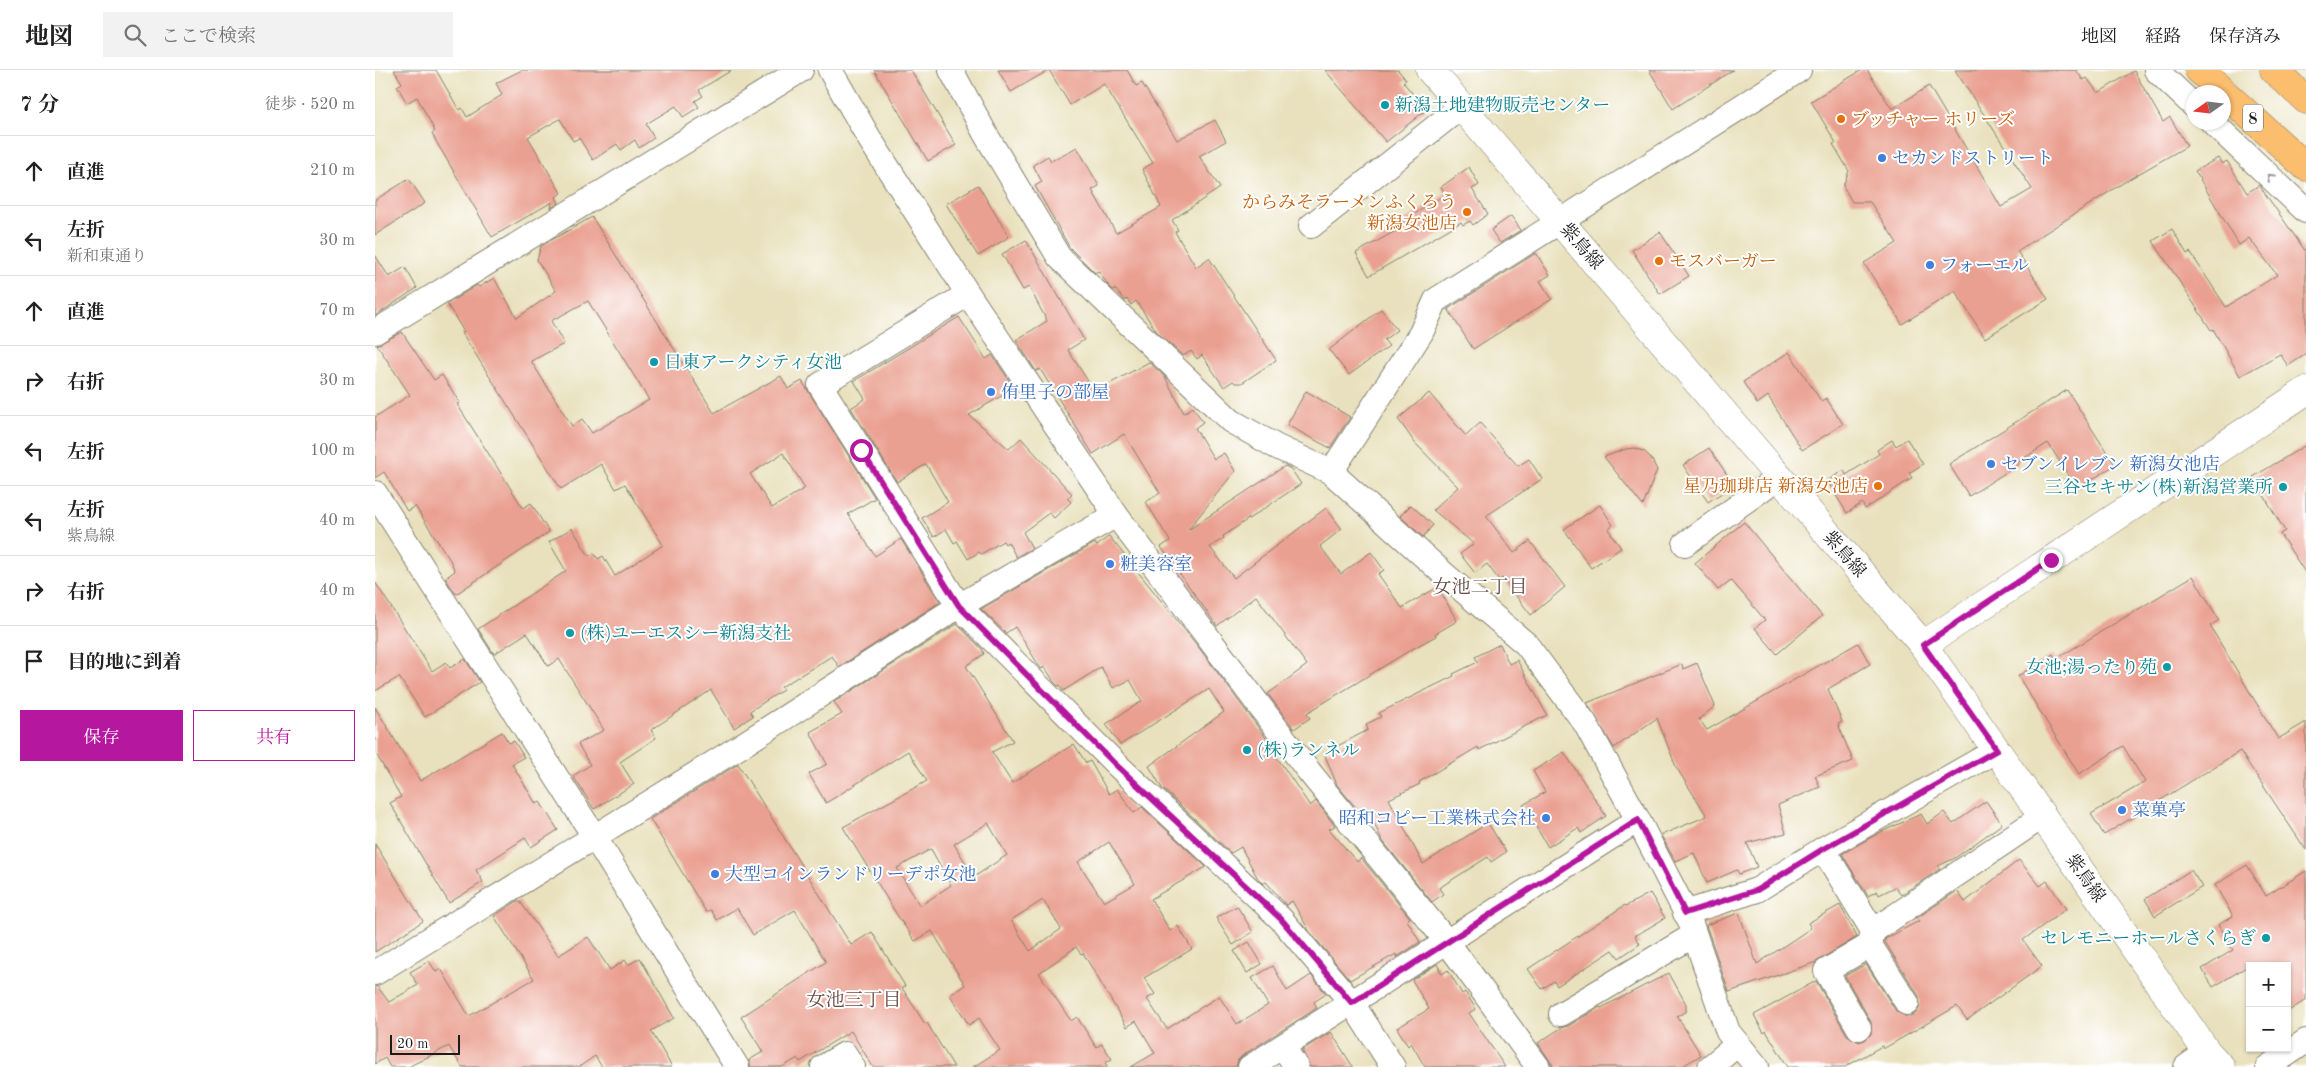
<!DOCTYPE html>
<html lang="ja">
<meta charset="utf-8">
<style>
:root{--surface:#fff;--page:#f2f2f2;--text:#222;--muted:#767676;--line:#e0e0e0;--accent:#b5179e}
body{margin:0;font-family:"Old Standard TT","Noto Serif JP",serif;background:var(--page);color:var(--text)}
.controls{position:absolute;right:15px;bottom:15px;display:grid;overflow:hidden;border-radius:0px;box-shadow:0 1px 4px #0004}
.controls button{width:45px;height:45px;display:grid;place-items:center;padding:0;border:0;border-bottom:1px solid var(--line);background:var(--surface);color:var(--text);font:25px sans-serif}
.compass{position:absolute;left:1811px;top:15px;width:45px;height:45px;border-radius:50%;background:var(--surface);box-shadow:0 1px 4px #0004;rotate:256deg}
.scale{position:absolute;left:15px;bottom:12px;width:70px;box-sizing:border-box;padding-left:5px;border:2px solid #1c1c1c;border-top:0;font-size:14px;line-height:18px;white-space:nowrap;color:#1c1c1c;-webkit-text-stroke:4px #fff;paint-order:stroke}
.stop{position:absolute;width:15px;height:15px;margin:-11px;border:4px solid #b5179e;border-radius:50%;background:#fff}
.stop.end{background:#b5179e;border-color:#fff;box-shadow:0 1px 5px #0008}
.list{margin:0;padding:0;list-style:none}
h2{display:flex;justify-content:space-between;align-items:center;height:65px;margin:0;padding:0 20px;font-size:21px}
h2 small{font-size:16px;font-weight:400;color:var(--muted)}
.list li{display:grid;grid-template-columns:32px 1fr auto;gap:15px;align-items:center;box-sizing:border-box;height:70px;padding:0 20px;border-top:1px solid var(--line)}
.list b{display:block;font-size:19px;white-space:nowrap}
.list p{margin:0;font-size:16px;white-space:nowrap;color:var(--muted)}
.list em{font-size:16px;font-style:normal;color:var(--muted)}
.actions{display:flex;gap:10px;padding:15px 20px}
.actions a{flex:1;padding:11px 0;border:1px solid var(--accent);border-radius:0px;text-align:center;font-size:18px;color:var(--accent)}
.actions .main{background:var(--accent);color:#fff}
.icon{flex:none;width:28px;height:28px;fill:none;stroke:currentColor;stroke-width:2;stroke-linecap:round;stroke-linejoin:round}
.map{position:relative;flex:none;width:1931px;height:997px;overflow:hidden}
header{display:flex;align-items:center;gap:30px;box-sizing:border-box;height:70px;padding:0 25px;background:var(--surface);border-bottom:1px solid var(--line)}
header strong{font-size:24px}
nav{display:flex;gap:28px;margin-inline-start:auto;font-size:18px}
.search{width:350px;height:45px;background:var(--page);display:flex;align-items:center;gap:12px;box-sizing:border-box;padding:0 18px;border-radius:0px;color:var(--muted);font-size:19px}
main{display:flex}
aside{flex:1;background:var(--surface)}
.map>svg:first-child{display:block}
.building{fill:#eaa091;fill-rule:evenodd}
.lines{fill:none;stroke-linecap:round;stroke-linejoin:round}
.minor-casing{stroke:#827e6c;stroke-width:26}
.tertiary-casing{stroke:#827e6c;stroke-width:29}
.trunk-casing{stroke:#827e6c;stroke-width:29}
.minor{stroke:#fff;stroke-width:24}
.tertiary{stroke:#fff;stroke-width:28}
.trunk{stroke:#fbbd6e;stroke-width:28}
.oneway{stroke:#999}
.route{stroke:#b5179e;stroke-width:6}
.culture-dot{fill:#0f9aa8;stroke:#fff;stroke-width:2}
.food-dot{fill:#e8710a;stroke:#fff;stroke-width:2}
.shop-dot{fill:#3f7fe0;stroke:#fff;stroke-width:2}
.labels{text-anchor:middle;stroke-width:4;stroke-linejoin:round;paint-order:stroke}
.shield{fill:#fff;stroke:#606060;stroke-width:1}
.shield-label{font-size:16px;font-weight:bold;fill:#1c1c1c}
.culture-label{font-size:18px;fill:#0d838f;stroke:#fff;text-anchor:start}
.food-label{font-size:18px;fill:#c56008;stroke:#fff;text-anchor:start}
.shop-label{font-size:18px;fill:#366cbe;stroke:#fff;text-anchor:start}
.street-label{font-size:18px;fill:#1c1c1c;stroke:#fff}
.neighbourhood-label{font-size:19px;fill:#644a45;stroke:#fff}
</style>
<header>
<strong>地図</strong>
<div class="search"><svg class="icon" aria-label="search" viewBox="0 0 24 24"><circle cx="10" cy="10" r="6"/><path d="M15 15l6 6"/></svg>ここで検索</div>
<nav><a>地図</a><a>経路</a><a>保存済み</a></nav>
</header>
<main>
<aside>
<h2>7 分<small>徒歩 · 520 m</small></h2>
<ul class="list">
<li><svg class="icon" aria-label="ahead" viewBox="0 0 24 24"><path d="M12 20V5M6 11l6-6 6 6"/></svg><div><b>直進</b></div><em>210 m</em></li>
<li><svg class="icon" aria-label="left" viewBox="0 0 24 24"><path d="M17 20v-9H6M10 6l-5 5 5 5"/></svg><div><b>左折</b><p>新和東通り</p></div><em>30 m</em></li>
<li><svg class="icon" aria-label="ahead" viewBox="0 0 24 24"><path d="M12 20V5M6 11l6-6 6 6"/></svg><div><b>直進</b></div><em>70 m</em></li>
<li><svg class="icon" aria-label="right" viewBox="0 0 24 24"><path d="M7 20v-9h11M14 6l5 5-5 5"/></svg><div><b>右折</b></div><em>30 m</em></li>
<li><svg class="icon" aria-label="left" viewBox="0 0 24 24"><path d="M17 20v-9H6M10 6l-5 5 5 5"/></svg><div><b>左折</b></div><em>100 m</em></li>
<li><svg class="icon" aria-label="left" viewBox="0 0 24 24"><path d="M17 20v-9H6M10 6l-5 5 5 5"/></svg><div><b>左折</b><p>紫鳥線</p></div><em>40 m</em></li>
<li><svg class="icon" aria-label="right" viewBox="0 0 24 24"><path d="M7 20v-9h11M14 6l5 5-5 5"/></svg><div><b>右折</b></div><em>40 m</em></li>
<li><svg class="icon" aria-label="arrive" viewBox="0 0 24 24"><path d="M6 21V4h12l-3 4 3 4H6"/></svg><div><b>目的地に到着</b></div></li>
</ul>
<div class="actions"><a class="main">保存</a><a>共有</a></div>
</aside>
<div class="map">
<svg width="1931" height="997" viewBox="0 0 1931 997">
<rect width="100%" height="100%" fill="#fff"/>
<filter id="ink" filterUnits="userSpaceOnUse"><feTurbulence type="fractalNoise" baseFrequency=".02" numOctaves="2"/><feDisplacementMap in="SourceGraphic" scale="10" xChannelSelector="R" yChannelSelector="G"/><feConvolveMatrix kernelMatrix="1 2 1 2 8 2 1 2 1" color-interpolation-filters="sRGB"/></filter>
<filter id="wash" filterUnits="userSpaceOnUse"><feTurbulence type="fractalNoise" baseFrequency=".0096" numOctaves="4" result="noise"/><feDisplacementMap in="SourceGraphic" scale="20" xChannelSelector="R" yChannelSelector="G"/><feGaussianBlur stdDeviation="1.12" result="paint"/><feColorMatrix in="noise" values="0 0 0 0 0 0 0 0 0 0 0 0 0 0 0 0 0 1.4 0 .05"/><feComposite in="paint" operator="in"/></filter>
<g filter="url(#wash)">
<rect width="100%" height="100%" fill="#e9e1bd"/>
<g id="blocks">
<g class="building">
<path d="M19,0H61L84,40L87,38L92,47L127,25L121,13L147,0H357L324,20L328,26L320,31L324,37L308,47L301,36L271,54L279,68L264,78L260,70L246,80L242,74L218,90L204,68L198,71L185,49L153,67L186,123L181,127L184,133L176,138L177,132L117,167L62,73L57,63L60,61L42,27L32,33L22,16L27,13Z"/>
<path d="M499,0H536L581,75L553,91Z"/>
<path d="M623,0H674L636,22Z"/>
<path d="M674,0H752L761,16L767,13L802,70L840,50L851,71L824,86L845,118L797,150L803,160L800,162L821,197L834,188L901,290L867,313H860L858,311L849,317L827,285L822,289L816,281L808,286L782,262L761,231L756,235L752,229L750,231L740,219L738,220L733,215L723,201L720,203L695,178L660,116L667,112L658,95L673,86L676,91L702,77L724,116L717,120L741,163L786,137L767,99L778,93L729,14L695,35Z"/>
<path d="M950,0H1023L1031,10L1028,12L1051,40L1011,72Z"/>
<path d="M1274,0H1358L1298,39Z"/>
<path d="M1487,0H1492L1517,39L1554,16L1626,137L1657,119L1580,0H1701L1708,10L1712,8L1723,23L1759,1L1788,52L1795,47L1812,76L1751,111L1642,181L1673,229L1610,268L1580,221L1527,254L1489,193L1522,173L1495,132H1477L1468,116L1474,101L1458,74L1461,73L1436,31Z"/>
<path d="M1843,88L1847,94L1852,91L1872,123L1884,115L1931,182V284L1913,296L1905,284L1865,306L1838,259L1836,260L1778,171L1797,159L1812,184L1815,182L1851,237L1902,205L1874,168L1864,175L1820,101Z"/>
<path d="M1094,97L1104,115L1097,119L1113,144L1098,155L1095,151L1088,155L1086,152L994,206L981,183L1024,159L1022,155L1071,124L1066,117Z"/>
<path d="M34,109L50,133L0,165V130Z"/>
<path d="M603,115L634,167L603,186L571,134Z"/>
<path d="M1136,146L1146,160L1125,173L1116,160Z"/>
<path d="M217,147L339,343L406,306L413,319L427,311L500,428L473,444L500,486L526,469L565,532L464,597L457,586L406,617L408,620L375,641L378,646L359,658L336,620L276,660L281,668L245,692L259,714L219,739L198,706L215,695L203,674L229,660L184,589L173,596L152,563L119,584L103,559L191,501L174,472L197,458L214,486L219,483L223,489L228,486L240,506L288,475L250,414L241,419L226,394L186,419L87,263L89,262L72,234L102,215L104,217L119,208L142,248L181,221L162,190L166,176ZM213,231L274,330L217,363L207,349L197,356L156,291L189,274L176,251ZM408,383L430,418L397,438L375,404Z"/>
<path d="M1285,162L1314,206L1285,224L1257,180Z"/>
<path d="M651,170L709,270L693,280L720,322L774,292L790,307L809,343L818,337L828,352L820,358L839,389L849,383L860,401L813,460L910,396L916,399L926,414L848,466L849,468L835,477L859,508L951,438L967,459L945,476L966,504L996,482L1009,500L1003,504L1027,538L1063,517L1082,551L1060,564L1061,566L1037,579L932,643L935,648L919,659L893,624L932,595L881,526L842,556L786,477L795,471L771,432L785,423L749,364L718,384L665,299L661,301L641,270L672,251L654,217L648,220L627,184Z"/>
<path d="M1161,183L1175,205L1165,211L1177,229L1098,279L1073,239Z"/>
<path d="M0,185L14,207L30,197L42,218L0,246Z"/>
<path d="M1006,239L1022,260L1009,270L1014,276L974,305L954,280Z"/>
<path d="M584,247L611,289L617,285L638,316L629,322L630,324L594,345L634,379L646,368L697,424L692,428L696,432L679,448L674,443L648,462L657,478L641,487L633,472L630,474L628,471L606,484L604,482L593,489L582,471L579,473L571,459L559,467L547,448L573,432L551,394L522,412L476,338L490,329L479,311Z"/>
<path d="M27,262L59,310L67,305L85,333L82,334L148,438L156,433L174,462L81,524L70,508L80,501L75,490L40,436L32,441L9,402L0,408V347L35,325L2,275Z"/>
<path d="M1414,282L1446,331L1451,328L1468,354L1427,380L1393,326L1382,334L1368,312Z"/>
<path d="M1692,320L1740,395L1702,419L1673,373L1643,392L1644,394L1594,426L1574,394Z"/>
<path d="M931,321L975,347L955,378L912,355Z"/>
<path d="M1054,323L1091,366L1105,353L1143,396L1154,389L1167,409L1111,446L1139,483L1155,471L1190,517L1156,545L1127,508L1124,510L1112,494L1100,503L1085,484L1099,474L1058,440L1083,417L1040,373L1023,349Z"/>
<path d="M1532,369L1548,394L1534,403L1537,408L1490,439L1487,433L1472,443L1452,411L1469,400L1471,405L1504,384L1502,380L1517,370L1521,376Z"/>
<path d="M1931,375V504L1905,464L1910,461L1878,407Z"/>
<path d="M1260,378L1270,382L1276,388L1282,400L1268,436L1229,387L1251,379Z"/>
<path d="M1334,378L1359,415L1333,432L1308,395Z"/>
<path d="M1036,435L1058,455L1048,467L1025,446Z"/>
<path d="M1225,435L1238,455L1233,459L1246,478L1216,498L1189,459Z"/>
<path d="M1369,452L1447,546L1402,584L1380,558L1390,550L1356,510L1343,520L1320,493Z"/>
<path d="M734,466L825,579L897,676L895,677L935,736L941,731L960,756L954,759L982,792L986,788L1035,848L1032,850L1045,872L1022,887L1021,884L975,910L935,862L917,831L911,835L891,812L888,814L882,807L866,777L856,783L787,718L774,696L849,642L834,619L745,675L731,654L767,631L755,610L738,618L726,597L688,621L685,615L683,616L679,612L670,597L666,599L640,557L631,563L606,539L720,473L722,476Z"/>
<path d="M1818,506L1844,550L1835,556L1903,669L1931,652V780L1865,681L1729,765L1716,744L1770,712L1748,676L1704,704L1643,606L1678,584L1681,589Z"/>
<path d="M0,512L57,601L71,592L75,598L90,589L105,612L50,647L24,607L0,621Z"/>
<path d="M582,554L607,579L609,584L591,596L638,671L617,682L637,713L699,674L711,693L715,691L734,724L742,719L759,743L767,737L831,797L776,829L795,861L803,856L817,879L769,908L780,924L772,929L792,959L844,926L862,954L893,935L877,908L898,896L912,921L936,905L951,924L939,932L942,938L868,985L863,990L861,997H756L780,983L761,951L752,957L708,883L706,884L701,877L664,903L696,951L702,947L721,977L727,974L737,989L730,993L733,997H598L625,980L604,948L594,955L575,925L590,915L557,861L540,871L522,845L468,757L552,711L533,681L451,733L434,704L452,694L435,662L467,644L459,632ZM613,753L632,785L599,807L579,774ZM734,772L760,814L729,832L703,792ZM556,779L576,815L545,836L522,798ZM668,830L686,859L655,881L636,850Z"/>
<path d="M1483,573L1495,594L1453,619L1467,652L1463,654L1478,691L1440,706L1445,717L1403,735L1411,763L1372,773L1382,797L1364,804L1362,800L1332,813L1319,783L1300,791L1286,765L1332,746L1301,697L1282,648L1239,678L1212,633L1307,594L1308,599L1322,593L1340,636L1324,649L1332,660Z"/>
<path d="M1125,574L1134,594L1142,590L1172,645L1104,680L1103,677L1044,712L1045,714L1014,729L1048,794L1113,753L1131,782L1116,792L1113,787L1064,818L1068,824L1057,832L1007,770L992,738L985,742L962,715L949,683L993,660L991,654L1006,647L1004,643L1079,606L1078,604L1103,592L1100,587Z"/>
<path d="M0,637L45,711L127,662L134,673L139,671L149,687L137,694L161,734L165,732L183,760L156,777L150,768L101,800L108,812L74,833L15,733L26,727L0,682Z"/>
<path d="M1189,682L1231,746L1206,763L1203,758L1173,777L1148,735L1170,722L1158,701Z"/>
<path d="M363,694L476,875L497,862L530,916L527,918L550,954L552,953L579,997H498L476,961L425,992L423,988L407,997H376L374,990L388,982L366,947L451,892L420,840L378,865L362,838L342,850L336,840L331,842L275,749Z"/>
<path d="M1611,731L1627,754L1580,788L1563,796L1565,799L1526,825L1520,817L1504,825L1502,821L1493,826L1467,784L1504,763L1546,744L1552,754L1569,742L1578,754Z"/>
<path d="M0,774L48,851L0,882Z"/>
<path d="M1644,790L1665,816L1672,811L1691,839L1648,870L1667,896L1592,950L1582,936L1508,979L1507,976L1470,997H1413L1391,961L1389,963L1379,945L1441,911L1472,965L1484,972L1490,970L1496,964V952L1470,906L1491,894L1521,941L1532,947L1539,945L1544,939V926L1510,872V869L1544,851L1542,848L1582,821L1590,832Z"/>
<path d="M1872,795L1891,826L1931,801V930L1912,942V896H1873L1838,917L1827,899L1858,880L1843,855L1858,846L1840,815Z"/>
<path d="M1816,800L1827,817L1780,846L1770,829Z"/>
<path d="M1275,823L1290,848L1260,866L1265,874L1244,888L1238,880L1182,916L1179,911L1167,919L1153,899L1250,835L1251,836Z"/>
<path d="M144,830L183,886L213,867L235,900L250,890L253,895L265,888L299,948L276,961L297,997H227L220,986L204,997H87L74,976L33,997H15L10,988L0,994V917L2,916L14,932L43,915L35,902L54,891L61,902L66,899L94,946L159,909L119,846Z"/>
<path d="M1465,835L1482,867L1441,892L1354,922L1331,855L1364,843L1382,894L1436,858L1433,853Z"/>
<path d="M862,836L878,862L858,875L841,848Z"/>
<path d="M874,872L887,894L872,903L859,881Z"/>
<path d="M1062,894L1067,904L1073,900L1087,924L1090,922L1101,939L1094,943L1130,997H1050L1036,973L1033,976L1022,958L1054,939L1037,910Z"/>
<path d="M1294,903L1311,934V942L1302,946L1326,985L1306,997H1179L1163,973L1186,958L1193,956L1225,937L1226,938Z"/>
<path d="M956,962L978,997H935L927,980Z"/>
</g>
</g>
</g>
<g filter="url(#ink)">
<use href="#blocks" fill-opacity="0" stroke="#827e6c" stroke-width="1"/>
<g class="lines">
<defs>
<g id="minor">
<path d="M455,0L494,68L593,224L741,445L932,699L1073,873L1163,997"/>
<path d="M576,0L611,65L684,187L856,351L902,377L956,402L1070,505L1151,574L1210,653L1263,750L1315,851L1353,962L1382,997"/>
<path d="M1781,0L1818,35"/>
<path d="M1837,52L1931,141"/>
<path d="M936,156L1087,36"/>
<path d="M593,224L445,315L584,536L741,694L906,849L977,933L1018,997"/>
<path d="M0,262L426,0"/>
<path d="M956,402L1046,263L1061,230L1424,0"/>
<path d="M0,423L219,766L362,997"/>
<path d="M1310,474L1404,407"/>
<path d="M1448,779L1498,861L1668,746"/>
<path d="M1310,843L1382,820L1448,779L1622,680"/>
<path d="M1495,875L1532,933"/>
<path d="M0,903L361,679L584,536L741,445"/>
<path d="M1186,944L1319,865"/>
<path d="M1484,958L1451,901L1495,875L1498,861"/>
<path d="M908,976L921,997"/>
<path d="M448,997L470,984L478,997"/>
<path d="M875,997L1263,750"/>
<path d="M1335,997L1363,974"/>
<path d="M1811,997L1832,982"/>
<path d="M1893,997L1931,971"/>
</g>
<g id="tertiary">
<path d="M1055,0L1548,575L1832,982L1846,997"/>
<path d="M1548,575L1931,321"/>
</g>
<g id="trunk">
<path d="M1824,0L1931,97"/>
<path d="M1899,0L1931,30"/>
</g>
</defs>
<use href="#minor" class="minor-casing"/>
<use href="#tertiary" class="tertiary-casing"/>
<use href="#trunk" class="trunk-casing"/>
<use href="#minor" class="minor"/>
<use href="#tertiary" class="tertiary"/>
<use href="#trunk" class="trunk"/>
</g>
<defs><path id="oneway-chevron" d="M-2-3.5L2.5 0L-2 3.5" fill="none" stroke-width="1.6" stroke-linecap="round" stroke-linejoin="round" transform="scale(1.25)"/></defs>
<use class="oneway" href="#oneway-chevron" transform="translate(1895 107) rotate(-137)"/>
</g>
<g class="lines" filter="url(#ink)">
<path class="route" d="M486,380L584,536L740,694L906,849L977,933L1263,750L1310,843L1382,820L1448,779L1622,680L1548,575L1676,490"/>
</g>
<g class="culture-dot">
<circle cx="1010" cy="35" r="5"/>
<circle cx="279" cy="292" r="5"/>
<circle cx="1908" cy="417" r="5"/>
<circle cx="195" cy="563" r="5"/>
<circle cx="1792" cy="597" r="5"/>
<circle cx="872" cy="680" r="5"/>
<circle cx="1891" cy="868" r="5"/>
</g>
<g class="food-dot">
<circle cx="1466" cy="49" r="5"/>
<circle cx="1092" cy="142" r="5"/>
<circle cx="1284" cy="191" r="5"/>
<circle cx="1503" cy="416" r="5"/>
</g>
<g class="shop-dot">
<circle cx="1507" cy="88" r="5"/>
<circle cx="1555" cy="195" r="5"/>
<circle cx="616" cy="322" r="5"/>
<circle cx="1616" cy="394" r="5"/>
<circle cx="735" cy="494" r="5"/>
<circle cx="1747" cy="740" r="5"/>
<circle cx="1171" cy="748" r="5"/>
<circle cx="340" cy="804" r="5"/>
</g>
<g class="labels">
<rect class="shield" x="1868" y="34.5" width="20" height="27" rx="4"/>
<g class="shield-label">
<text x="1878" y="54">8</text>
</g>
<g class="culture-label">
<text x="1020" y="41">新潟土地建物販売センター</text>
<text x="289" y="298">日東アークシティ女池</text>
<text x="1898" y="423" text-anchor="end">三谷セキサン(株)新潟営業所</text>
<text x="205" y="569">(株)ユーエスシー新潟支社</text>
<text x="1782" y="603" text-anchor="end">女池;湯ったり苑</text>
<text x="882" y="686">(株)ランネル</text>
<text x="1881" y="874" text-anchor="end">セレモニーホールさくらぎ</text>
</g>
<g class="food-label">
<text x="1476" y="55">ブッチャー ホリーズ</text>
<text x="1082" y="138" text-anchor="end">からみそラーメンふくろう<tspan x="1082" dy="21">新潟女池店</tspan></text>
<text x="1294" y="197">モスバーガー</text>
<text x="1493" y="422" text-anchor="end">星乃珈琲店 新潟女池店</text>
</g>
<g class="shop-label">
<text x="1517" y="94">セカンドストリート</text>
<text x="1565" y="201">フォーエル</text>
<text x="626" y="328">侑里子の部屋</text>
<text x="1626" y="400">セブンイレブン 新潟女池店</text>
<text x="745" y="500">粧美容室</text>
<text x="1757" y="746">菜菓亭</text>
<text x="1161" y="754" text-anchor="end">昭和コピー工業株式会社</text>
<text x="350" y="810">大型コインランドリーデポ女池</text>
</g>
<g class="street-label">
<text transform="translate(1207 176) rotate(49)" y="6">紫鳥線</text>
<text transform="translate(1470 484) rotate(49)" y="6">紫鳥線</text>
<text transform="translate(1711 808) rotate(55)" y="6">紫鳥線</text>
</g>
<g class="neighbourhood-label">
<text x="1105" y="523">女池二丁目</text>
<text x="479" y="936">女池三丁目</text>
</g>
</g>
</svg>
<div class="controls">
<button>+</button>
<button>−</button>
</div>
<svg class="compass" viewBox="-18 -18 36 36"><path d="M0-13l5 13h-10z" fill="#e53935"/><path d="M0 13l5-13h-10z" fill="#767676"/></svg>
<div class="scale">20 m</div>
<div class="stop" style="left:486px;top:380px"></div>
<div class="stop end" style="left:1676px;top:490px"></div>
</div>
</main>
